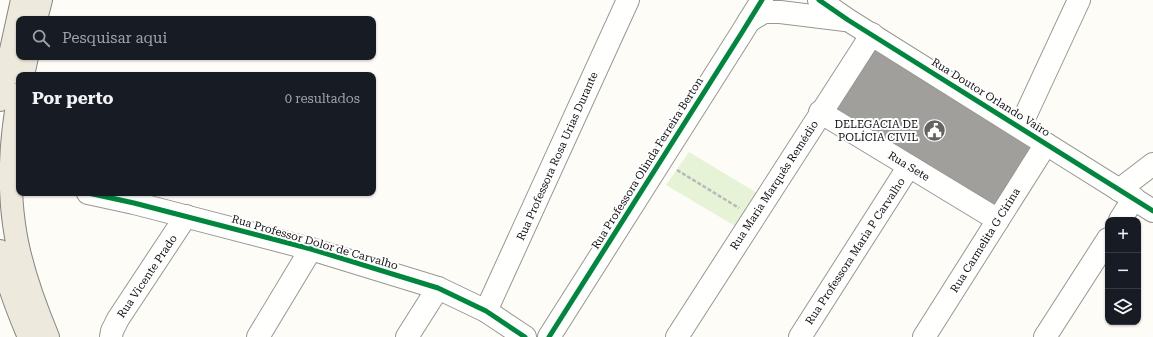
<!DOCTYPE html>
<html lang="pt">
<meta charset="utf-8">
<style>
:root{--surface:#171b24;--page:#242831;--text:#f1f3f6;--muted:#9ea1a6;--line:#363941}
body{margin:0;font-family:"Roboto Serif",serif;background:var(--page);color:var(--text)}
.controls{position:absolute;right:12px;bottom:12px;display:grid;overflow:hidden;border-radius:8px;box-shadow:0 1px 3px #0004}
.controls button{width:36px;height:36px;display:grid;place-items:center;padding:0;border:0;border-bottom:1px solid var(--line);background:var(--surface);color:var(--text);font:20px sans-serif}
.list{margin:0;padding:0;list-style:none}
h2{display:flex;justify-content:space-between;align-items:center;height:52px;margin:0;padding:0 16px;font-size:17px}
h2 small{font-size:13px;font-weight:400;color:var(--muted)}
.icon{flex:none;width:22px;height:22px;fill:none;stroke:currentColor;stroke-width:2;stroke-linecap:round;stroke-linejoin:round}
.map{position:relative;flex:none;width:1153px;height:337px;overflow:hidden}
.search{position:absolute;background:var(--surface);box-shadow:0 1px 3px #0004;left:16px;top:16px;width:360px;height:44px;display:flex;align-items:center;gap:10px;box-sizing:border-box;padding:0 14px;border-radius:8px;color:var(--muted);font-size:15px}
.panel{position:absolute;background:var(--surface);box-shadow:0 1px 3px #0004;left:16px;top:72px;width:360px;height:124px;border-radius:8px}
.map>svg:first-child{display:block}
.green{fill:#e7f3d7}
.building{fill:#a19f9c}
.lines{fill:none;stroke-linecap:round;stroke-linejoin:round}
.minor-casing{stroke:#979795;stroke-width:24}
.major-casing{stroke:#858482;stroke-width:24}
.path{stroke:#b9b9b8;stroke-width:2.5;stroke-dasharray:4 2;stroke-linecap:butt}
.minor{stroke:#fffffe;stroke-width:22}
.major{stroke:#ede9dc;stroke-width:22}
.cycleway-casing{stroke:#fff;stroke-width:8}
.cycleway{stroke:#00873e;stroke-width:5}
.labels{text-anchor:middle;stroke-width:4;stroke-linejoin:round;paint-order:stroke}
.street-label{font-size:11px;fill:#111;stroke:#fff}
.poi-label{font-size:11px;fill:#111;stroke:#fff;text-anchor:end}
</style>
<div class="map">
<svg width="1153" height="337" viewBox="0 0 1153 337">
<rect width="100%" height="100%" fill="#fdfcf7"/>
<path class="green" d="M689,152L762,196L740,229L666,185Z"/>
<path class="building" d="M872,49L1038,146L996,213L830,113Z"/>
<g class="lines">
<defs>
<g id="minor">
<path d="M819,0L848,20L1153,211"/>
<path d="M749,21L764,12H780L845,20"/>
<path d="M820,112L998,220"/>
<path d="M1020,127L1079,0"/>
<path d="M1119,190L1153,164"/>
<path d="M88,193L134,203L311,249L438,288L486,311L525,337"/>
<path d="M1120,220L1134,198"/>
<path d="M486,311L628,0"/>
<path d="M111,337L112,331L118,319L186,216"/>
<path d="M258,337L311,249"/>
<path d="M407,337L438,288"/>
<path d="M549,337L741,34L762,0"/>
<path d="M677,337L872,34"/>
<path d="M800,337L909,166"/>
<path d="M924,337L1046,144"/>
<path d="M1045,337L1108,239"/>
</g>
<g id="major">
<path d="M36,19L41,0"/>
<path d="M23,75L27,57"/>
<path d="M19,94C11,136 8,181 14,224C19,263 33,301 48,337"/>
<path d="M0,100L22,0"/>
<path d="M0,251C6,281 17,309 29,337"/>
</g>
</defs>
<use href="#minor" class="minor-casing"/>
<use href="#major" class="major-casing"/>
<path class="path" d="M677,170L739,208"/>
<use href="#minor" class="minor"/>
<use href="#major" class="major"/>
<defs>
<g id="cycleway">
<path d="M819,0L848,20L1153,211"/>
<path d="M88,193L134,203L311,249L438,288L486,311L525,337"/>
<path d="M549,337L741,34L762,0"/>
</g>
</defs>
<use href="#cycleway" class="cycleway-casing"/>
<use href="#cycleway" class="cycleway"/>
</g>
<defs>
<symbol id="civic-disc" viewBox="-11 -11 22 22"><circle r="9.5" fill="#646362" stroke="#fff"/><path d="M-.6-6.5H3V-4.5H.6V-3L4-1V1h2V6H-6V1h2V-1L-.6-3ZM-1.2 2.5V6h2.4V2.5Z" fill="#fff"/></symbol>
</defs>
<g fill-rule="evenodd">
<use href="#civic-disc" x="922" y="118" width="25" height="25"/>
</g>
<g class="labels">
<g class="street-label">
<text transform="translate(991 97) rotate(32)" y="4">Rua Doutor Orlando Vairo</text>
<text transform="translate(557 156) rotate(-66)" y="4">Rua Professora Rosa Urias Durante</text>
<text transform="translate(647 163) rotate(-58)" y="4">Rua Professora Olinda Ferreira Berton</text>
<text transform="translate(909 166) rotate(31)" y="4">Rua Sete</text>
<text transform="translate(774 185) rotate(-57)" y="4">Rua Maria Marquês Remédio</text>
<text transform="translate(985 240) rotate(-58)" y="4">Rua Carmelita G Círina</text>
<text transform="translate(315 242) rotate(16)" y="4">Rua Professor Dolor de Carvalho</text>
<text transform="translate(855 251) rotate(-57)" y="4">Rua Professora Maria P Carvalho</text>
<text transform="translate(147 276) rotate(-56)" y="4">Rua Vicente Prado</text>
</g>
<g class="poi-label">
<text x="918" y="128">DELEGACIA DE<tspan x="918" dy="13">POLÍCIA CIVIL</tspan></text>
</g>
</g>
</svg>
<div class="controls">
<button>+</button>
<button>−</button>
<button><svg class="icon" aria-label="layers" viewBox="0 0 24 24"><path d="M12 4l9 5-9 5-9-5zM3 14l9 5 9-5"/></svg></button>
</div>
<div class="search"><svg class="icon" aria-label="search" viewBox="0 0 24 24"><circle cx="10" cy="10" r="6"/><path d="M15 15l6 6"/></svg>Pesquisar aqui</div>
<section class="panel">
<h2>Por perto<small>0 resultados</small></h2>
<ul class="list">
</ul>
</section>
</div>
